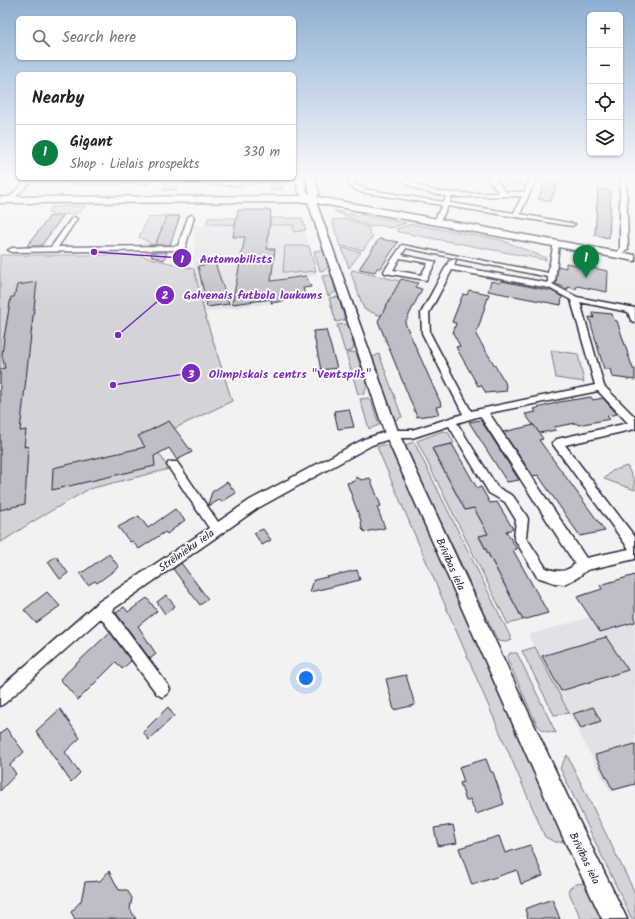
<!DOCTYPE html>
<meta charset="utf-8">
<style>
:root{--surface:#fff;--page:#f6f6f6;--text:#202124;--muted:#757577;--line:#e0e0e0;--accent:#0b8043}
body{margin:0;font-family:Kalam,sans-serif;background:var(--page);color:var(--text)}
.controls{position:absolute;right:12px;top:12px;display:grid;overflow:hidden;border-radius:6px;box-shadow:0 1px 3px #0004}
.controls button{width:36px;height:36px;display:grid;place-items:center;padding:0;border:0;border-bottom:1px solid var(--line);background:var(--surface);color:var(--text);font:20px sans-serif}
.you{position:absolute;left:306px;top:678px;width:14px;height:14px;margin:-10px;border:3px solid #fff;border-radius:50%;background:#1a73e8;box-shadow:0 0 0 6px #1a73e833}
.badge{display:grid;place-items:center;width:26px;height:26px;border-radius:50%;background:var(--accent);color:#fff;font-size:13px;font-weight:700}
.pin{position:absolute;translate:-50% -33px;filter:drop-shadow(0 1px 2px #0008)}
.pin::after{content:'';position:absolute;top:21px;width:14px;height:12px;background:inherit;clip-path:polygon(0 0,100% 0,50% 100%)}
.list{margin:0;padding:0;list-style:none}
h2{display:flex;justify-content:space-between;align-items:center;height:52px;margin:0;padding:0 16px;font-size:17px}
h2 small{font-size:13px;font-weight:400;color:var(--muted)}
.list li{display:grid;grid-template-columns:26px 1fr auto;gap:12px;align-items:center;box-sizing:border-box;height:56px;padding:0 16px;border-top:1px solid var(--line)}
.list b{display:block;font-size:15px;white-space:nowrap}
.list p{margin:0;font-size:13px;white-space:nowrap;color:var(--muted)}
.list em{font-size:13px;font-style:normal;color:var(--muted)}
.icon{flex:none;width:22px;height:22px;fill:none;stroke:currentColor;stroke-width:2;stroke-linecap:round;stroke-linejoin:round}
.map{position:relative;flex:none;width:635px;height:919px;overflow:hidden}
.search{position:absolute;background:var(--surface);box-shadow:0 1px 3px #0004;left:16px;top:16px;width:280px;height:44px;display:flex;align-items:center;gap:10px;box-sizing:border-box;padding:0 14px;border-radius:6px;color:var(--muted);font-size:15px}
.panel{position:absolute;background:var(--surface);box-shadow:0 1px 3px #0004;left:16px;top:72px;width:280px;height:108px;border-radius:6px}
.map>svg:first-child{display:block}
.built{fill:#e2e2e6}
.green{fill:#d3d3d8;stroke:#7a7a8a}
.building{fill:#bebec6;stroke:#22223b}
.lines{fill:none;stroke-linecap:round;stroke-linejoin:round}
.minor-casing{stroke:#22223b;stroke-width:3}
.tertiary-casing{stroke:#22223b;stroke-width:3}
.secondary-casing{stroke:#22223b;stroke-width:3}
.minor{fill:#fff;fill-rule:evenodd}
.tertiary{fill:#fff;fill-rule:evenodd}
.secondary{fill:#fff;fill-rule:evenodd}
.labels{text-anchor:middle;stroke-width:3.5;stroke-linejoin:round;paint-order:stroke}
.street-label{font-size:11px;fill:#22223b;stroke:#fff}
.leader{fill:none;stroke:#7b2cbf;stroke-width:1.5}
.callout-dot{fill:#7b2cbf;stroke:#fff;stroke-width:1.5}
.mark-label{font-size:12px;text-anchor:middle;font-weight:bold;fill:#fff}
.callout-label{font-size:12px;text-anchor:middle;font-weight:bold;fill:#7b2cbf;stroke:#fff;stroke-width:3.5;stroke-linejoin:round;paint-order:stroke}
</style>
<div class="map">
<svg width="635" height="919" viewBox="0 0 635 919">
<rect width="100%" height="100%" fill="#f2f2f3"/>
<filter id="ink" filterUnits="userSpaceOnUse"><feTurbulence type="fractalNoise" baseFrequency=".025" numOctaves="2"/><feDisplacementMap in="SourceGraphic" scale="8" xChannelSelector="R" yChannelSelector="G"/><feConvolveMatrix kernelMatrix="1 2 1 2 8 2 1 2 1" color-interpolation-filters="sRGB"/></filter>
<g filter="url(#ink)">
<g class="built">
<path d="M194,225H303L317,275L280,279L274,284L271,303L204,312L194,269Z"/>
<path d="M635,604V785L610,792L528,635Z"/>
</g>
<g class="green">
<path d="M495,177H522L518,186L516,183L517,185L503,186Z"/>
<path d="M85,206C78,218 59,214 47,213L51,207Z"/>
<path d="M334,211C342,211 352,217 359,214L406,223L391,228L379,225L371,227Z"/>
<path d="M168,215L155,246L139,237L148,218Z"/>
<path d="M208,218H302L306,230L294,232L293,225L206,224Z"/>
<path d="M347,219L369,228V233L373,236L363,250L340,246L332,220Z"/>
<path d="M412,224L501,240L546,258V260L399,232L396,229Z"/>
<path d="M285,246H309L316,271L292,273L290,272H283Z"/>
<path d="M342,248L361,252L349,268Z"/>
<path d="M325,250L330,265L325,270L320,271L314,251Z"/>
<path d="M0,255H138L194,269L204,312L232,401L150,440L169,469L89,489L32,522L0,543Z"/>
<path d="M352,270L400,281L381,316L364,309L351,273Z"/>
<path d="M331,275L336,292L328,296L322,276Z"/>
<path d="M336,297L339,298L345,320L336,322L329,298Z"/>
<path d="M345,324L348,326L354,347L351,351L345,352L337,325Z"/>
<path d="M551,350L578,354L584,382L556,378Z"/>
<path d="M353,352L356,353L367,386L364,394H358L346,353Z"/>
<path d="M379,354L402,417L393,421L371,358Z"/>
<path d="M368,398L371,400L379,425L369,429L360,399Z"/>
<path d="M443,431L448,432L454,443L432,449L465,510L474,508L488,534L479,537L523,620L508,624L417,441Z"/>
<path d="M414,442L512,640L506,642L498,641L404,445Z"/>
<path d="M382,445H389L565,833L562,842H555L545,837L377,447Z"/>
<path d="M627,466L634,480L635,490L604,479L612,471Z"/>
<path d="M535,647L569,713L554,715L522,651Z"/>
<path d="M510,653H517L556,733L544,731L537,725L507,658Z"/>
<path d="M567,755L635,893V919H632L560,768Z"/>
<path d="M587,883L604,919H581L568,890L575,884Z"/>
</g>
<g class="building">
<path d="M547,177H560L551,201L538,199Z"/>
<path d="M169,178H180L175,190H163Z"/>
<path d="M272,178H283L282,189H270Z"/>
<path d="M598,189L611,191L609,238L595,235Z"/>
<path d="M238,210H271L267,249H275L271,281L306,276L311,287L303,288L306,297L271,303L272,299L232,304L245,237H233Z"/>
<path d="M50,216H63L41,246H27Z"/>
<path d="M167,216H180L170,245H155Z"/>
<path d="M379,239L398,242L381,268H377L375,272L359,269Z"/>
<path d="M152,252H167L164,260L151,256Z"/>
<path d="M215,263L229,304L207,307L198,266Z"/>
<path d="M566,263L608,271L607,292L577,286L576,289L568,287V289L556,284L558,266L566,268Z"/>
<path d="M401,279L418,283L415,287L422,289L405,323L442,406L436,407L439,414L417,417L378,321Z"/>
<path d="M491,281L500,283L501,281L552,291L562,297L561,305L488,291Z"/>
<path d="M37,282L20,431L26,430L24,447L28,446L25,504L0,510V369L5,368L2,355L4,338L11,297H14L17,285Z"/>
<path d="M469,290L489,294L476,335L505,382L507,391L486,393L481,385L478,386L456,347L460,346L453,333L456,323L452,322L463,294L467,295Z"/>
<path d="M592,312L612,314L614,320L617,321L633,369H635V380L612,377L610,369H604L589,317L594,318Z"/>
<path d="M326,330L337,368L321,370L313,331Z"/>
<path d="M591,397L593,400L603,398L617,414L607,416L610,419L578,425L576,423L554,427L556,430L539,433L525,414L536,412L534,409L559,402Z"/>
<path d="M349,409L354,427L338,429L334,411Z"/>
<path d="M480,420L490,434L519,480L507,482L469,422Z"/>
<path d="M169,421L192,452L177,460L169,448L154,456L155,466L52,490L53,468L145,447L138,436Z"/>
<path d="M534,425L543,439L539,440L605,531L580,536L538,475L533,476L503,432Z"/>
<path d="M452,444L477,488L481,487L490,503L497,502L513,529L506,531L517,549L513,550L548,613L523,620L479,536L488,534L474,508L465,510L432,448Z"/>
<path d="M356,477L362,480L370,478L381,506L377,507L385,528L365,532L362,529L361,521L347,483L355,481Z"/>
<path d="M227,482L236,493L222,502L219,500L209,506L208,504L212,492Z"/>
<path d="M175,509L185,520L167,534L165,532L139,549L132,541L130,542L118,527L139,516L148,528Z"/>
<path d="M263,529L271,540L262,545L254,533Z"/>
<path d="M109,554L119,567L97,583L95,581L88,585L80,574Z"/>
<path d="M56,556L68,573L60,579L48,562Z"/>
<path d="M181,563L208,599L200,605L173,569Z"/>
<path d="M357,570L360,580L310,592L314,580Z"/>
<path d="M635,575V622L600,632L577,597L602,589L600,585Z"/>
<path d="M47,592L60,606L36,623L24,610Z"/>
<path d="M166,595L175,606L165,614L157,602Z"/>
<path d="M147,598L157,611L138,626L156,654L150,659L116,613L124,607L128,612Z"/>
<path d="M110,632L131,661L122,669L116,662L78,700L60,679Z"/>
<path d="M606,637L628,670L561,691L542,656Z"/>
<path d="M406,675L415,705L394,710L386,679Z"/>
<path d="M168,707L174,716L149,740L143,732Z"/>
<path d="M593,707L601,721L581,728L573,714Z"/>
<path d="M60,709L80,738L65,752L80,773L71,782L36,731Z"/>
<path d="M6,728L24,752L10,765L16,774L0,791V734Z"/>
<path d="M635,744V784L613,790L595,755Z"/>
<path d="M486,759L491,772H493L504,804L476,814L470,799L466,801L460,783L464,782L459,767Z"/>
<path d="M453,825L457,843L438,846L434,828Z"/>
<path d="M499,836L505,853L530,845L543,876L521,884L517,870L472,885L459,848Z"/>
<path d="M109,871L119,890H127L132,898L130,909L136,919H75L71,912L81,901L85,882L100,881Z"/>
<path d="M552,899L560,919H528L525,909Z"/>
</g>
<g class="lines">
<defs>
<g id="minor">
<path d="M346,177H352L355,184L364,189L444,202L446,196C429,193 412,191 400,177C409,177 420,187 431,190C454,195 477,193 499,193L487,177H493L506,192H524L531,177H537L520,214L575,224L572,226L448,206L440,221L437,223L434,221L442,205L360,192L350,186ZM522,196L514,213L450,203L451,197Z"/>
<path d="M620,177H626L628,249L619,257L615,255L620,249Z"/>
<path d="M28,178H34L12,201H8V199Z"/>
<path d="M70,178H76L75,179L154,178L149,183H71L68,181Z"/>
<path d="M187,178L227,181L266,178C250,190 209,183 189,183L186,181Z"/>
<path d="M191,215L194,217L185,248L181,250L12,252L8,250L12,248L51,247L72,218L74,217L77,219L58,247L178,246L188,217Z"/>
<path d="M554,242L559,243L555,282L552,284L577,297L635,308V323L631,320L628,312L580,302L604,386L635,417V429L565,445L635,537V559L587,570L577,578L564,584L555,583L537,577L514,538L516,520L505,502L489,493L449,426L412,438H392L372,445L258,508L112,610L167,684L170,689L167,694L162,697L157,694L101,618L5,703L0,706V688L97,603L209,528L167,465L169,462H177L218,522L250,500L364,439L392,430H412L463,414L422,333L421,313L449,261L456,259L454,266L548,283V277L406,248L402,255L436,262L426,280L385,273L384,271L402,245L548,273ZM400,258L428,263L421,275L393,270ZM452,270L549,288L571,300L595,385L471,411L430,333L429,313ZM598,391L628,423L557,439L552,443L629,549L586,558L489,413ZM480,416L575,564C565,573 558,572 546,568L526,537L528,519L526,515L513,496L497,487L457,423Z"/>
</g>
<path id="tertiary" d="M308,197L315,199L399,434L577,817L627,919H602L561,833L385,434L307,199Z"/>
<path id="secondary" d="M295,177H303L307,192L310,194L306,177H314L319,193L317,197L635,255V261L311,202L0,203V197L302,196L299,193Z"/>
</defs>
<use href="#minor" class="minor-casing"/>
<use href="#tertiary" class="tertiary-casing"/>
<use href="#secondary" class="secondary-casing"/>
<use href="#minor" class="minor"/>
<use href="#tertiary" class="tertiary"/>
<use href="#secondary" class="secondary"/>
</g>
</g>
<linearGradient id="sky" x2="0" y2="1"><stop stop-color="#8eafd2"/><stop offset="0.58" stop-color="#f9f9fa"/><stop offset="1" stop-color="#f9f9fa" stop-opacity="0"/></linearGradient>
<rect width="635" height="306" fill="url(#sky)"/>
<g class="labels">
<g class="street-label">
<text transform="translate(186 550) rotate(-35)" y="4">Strēlnieku iela</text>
<text transform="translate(451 564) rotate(66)" y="4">Brīvības iela</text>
<text transform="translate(585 858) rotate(64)" y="4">Brīvības iela</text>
</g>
</g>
<path class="leader" d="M94 252L182 258M118 335L165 295M113 385L191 373"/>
<g class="callout-dot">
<circle cx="94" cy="252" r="4"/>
<circle cx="118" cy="335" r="4"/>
<circle cx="113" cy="385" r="4"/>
<circle cx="182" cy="258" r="10"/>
<circle cx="165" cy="295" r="10"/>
<circle cx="191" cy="373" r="10"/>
</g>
<g class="mark-label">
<text x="182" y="263">1</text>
<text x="165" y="299">2</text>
<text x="191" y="378">3</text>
</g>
<g class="callout-label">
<text x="236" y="263">Automobilists</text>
<text x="253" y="299">Galvenais futbola laukums</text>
<text x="290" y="378">Olimpiskais centrs "Ventspils"</text>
</g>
</svg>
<div class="controls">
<button>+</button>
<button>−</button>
<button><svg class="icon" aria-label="locate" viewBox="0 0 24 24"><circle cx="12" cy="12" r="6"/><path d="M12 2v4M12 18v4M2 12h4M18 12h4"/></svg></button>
<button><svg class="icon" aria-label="layers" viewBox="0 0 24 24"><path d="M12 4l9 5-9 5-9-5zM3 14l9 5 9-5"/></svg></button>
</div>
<div class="you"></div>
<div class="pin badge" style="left:586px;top:278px">1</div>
<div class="search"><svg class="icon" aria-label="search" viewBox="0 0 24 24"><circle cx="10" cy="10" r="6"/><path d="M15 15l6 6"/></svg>Search here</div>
<section class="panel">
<h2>Nearby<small></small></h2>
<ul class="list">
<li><span class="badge">1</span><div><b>Gigant</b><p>Shop · Lielais prospekts</p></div><em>330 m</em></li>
</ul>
</section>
</div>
